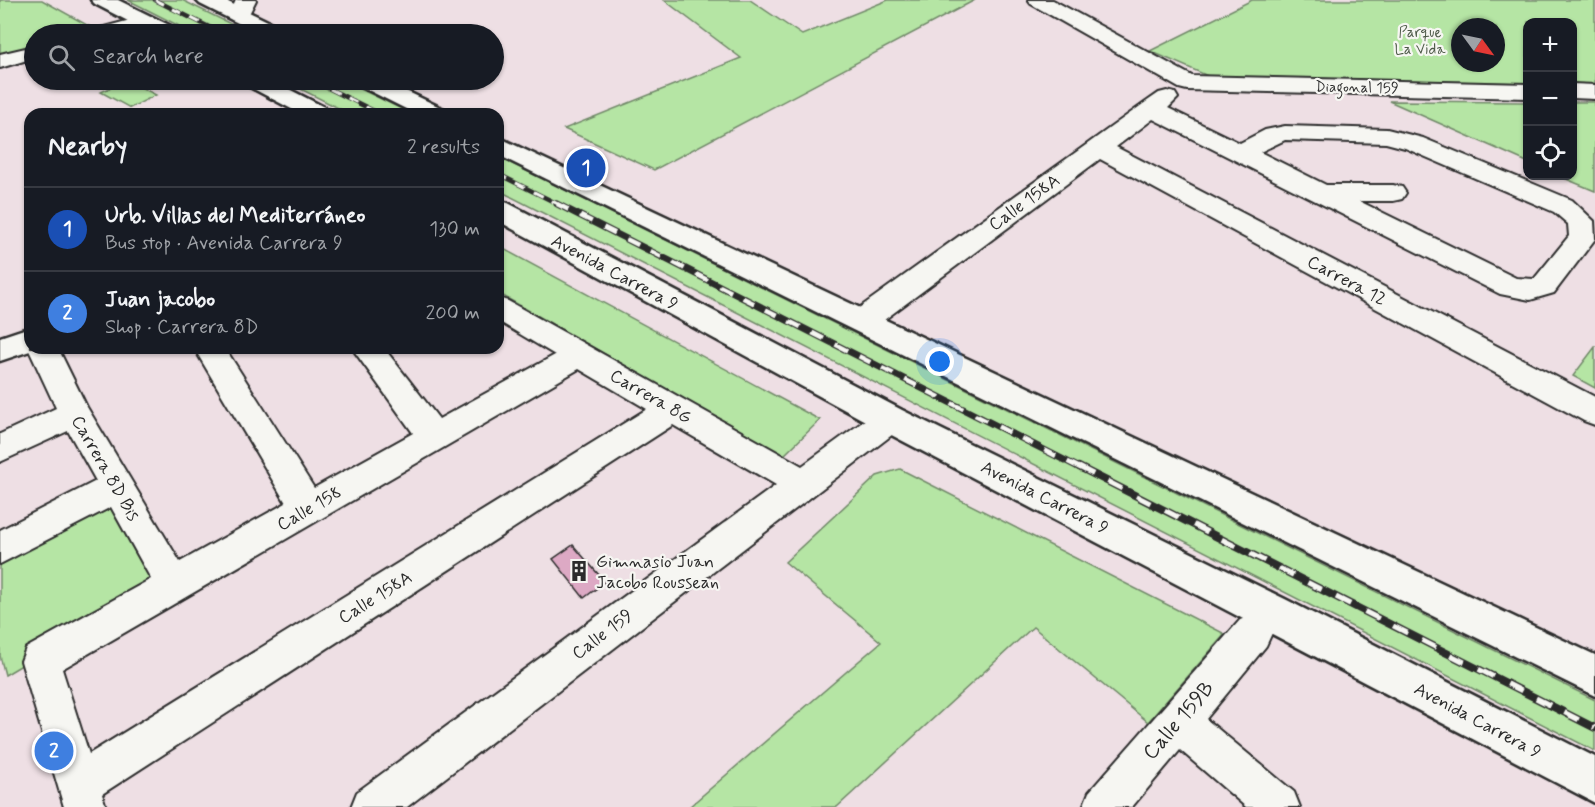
<!DOCTYPE html>
<meta charset="utf-8">
<style>
:root{--surface:#171b24;--page:#20242c;--text:#f1f3f6;--muted:#9ea1a6;--line:#363941;--accent:#8c9099}
body{margin:0;font-family:Mynerve,sans-serif;background:var(--page);color:var(--text)}
.controls{position:absolute;right:18px;top:18px;display:grid;overflow:hidden;border-radius:12px;box-shadow:0 2px 4px #0004}
.controls button{width:54px;height:54px;display:grid;place-items:center;padding:0;border:0;border-bottom:2px solid var(--line);background:var(--surface);color:var(--text);font:30px sans-serif}
.compass{position:absolute;left:1451px;top:18px;width:54px;height:54px;border-radius:50%;background:var(--surface);box-shadow:0 2px 4px #0004;rotate:123deg}
.you{position:absolute;left:940px;top:362px;width:21px;height:21px;margin:-15px;border:4px solid #fff;border-radius:50%;background:#1a73e8;box-shadow:0 0 0 9px #1a73e833}
.badge{display:grid;place-items:center;width:39px;height:39px;border-radius:50%;background:var(--accent);color:#fff;font-size:20px;font-weight:700}
.pin{position:absolute;translate:-50% -50%;border:3px solid #fff;box-shadow:0 2px 6px #0006}
.list{margin:0;padding:0;list-style:none}
h2{display:flex;justify-content:space-between;align-items:center;height:78px;margin:0;padding:0 24px;font-size:26px}
h2 small{font-size:20px;font-weight:400;color:var(--muted)}
.list li{display:grid;grid-template-columns:39px 1fr auto;gap:18px;align-items:center;box-sizing:border-box;height:84px;padding:0 24px;border-top:2px solid var(--line)}
.list b{display:block;font-size:22px;white-space:nowrap}
.list p{margin:0;font-size:20px;white-space:nowrap;color:var(--muted)}
.list em{font-size:20px;font-style:normal;color:var(--muted)}
.icon{flex:none;width:33px;height:33px;fill:none;stroke:currentColor;stroke-width:2;stroke-linecap:round;stroke-linejoin:round}
.map{position:relative;flex:none;width:1595px;height:807px;overflow:hidden}
.search{position:absolute;background:var(--surface);box-shadow:0 2px 4px #0004;left:24px;top:24px;width:480px;height:66px;display:flex;align-items:center;gap:15px;box-sizing:border-box;padding:0 21px;border-radius:33px;color:var(--muted);font-size:22px}
.panel{position:absolute;background:var(--surface);box-shadow:0 2px 4px #0004;left:24px;top:108px;width:480px;height:246px;border-radius:18px}
.map>svg:first-child{display:block}
.green{fill:#b5e5a4;stroke:#708868;stroke-width:1.5;fill-rule:evenodd}
.building{fill:#dda9c4;stroke:#2b2b2b;stroke-width:1.5}
.lines{fill:none;stroke-linecap:round;stroke-linejoin:round}
.street-casing{stroke:#2b2b2b;stroke-width:4}
.secondary-casing{stroke:#2b2b2b;stroke-width:5}
.primary-casing{stroke:#2b2b2b;stroke-width:5}
.street{fill:#f6f6f2;fill-rule:evenodd}
.secondary{fill:#f6f6f2;fill-rule:evenodd}
.primary{fill:#f6f6f2;fill-rule:evenodd}
.rail-far2-casing{stroke:#2b2b2b;stroke-width:4.5}
.rail-far1-casing{stroke:#2b2b2b;stroke-width:7}
.rail-casing{stroke:#2b2b2b;stroke-width:8}
.rail-far2{stroke:#f6f6f2;stroke-width:3;stroke-dasharray:10;stroke-linecap:butt}
.rail-far1{stroke:#f6f6f2;stroke-width:4.5;stroke-dasharray:13;stroke-linecap:butt}
.rail{stroke:#f6f6f2;stroke-width:5;stroke-dasharray:16;stroke-linecap:butt}
.labels{text-anchor:middle;stroke-width:4.5;stroke-linejoin:round;paint-order:stroke}
.far-park-label{font-size:15px;fill:#4e5a49;stroke:#f6f6f2}
.far-street-label{font-size:15px;fill:#2b2b2b;stroke:#f6f6f2}
.street-label{font-size:18px;fill:#2b2b2b;stroke:#f6f6f2}
.poi-label{font-size:18px;fill:#2b2b2b;stroke:#f6f6f2;text-anchor:start}
.near-street-label{font-size:21px;fill:#2b2b2b;stroke:#f6f6f2}
</style>
<div class="map">
<svg width="1595" height="807" viewBox="0 0 1595 807">
<rect width="100%" height="100%" fill="#eedfe4"/>
<filter id="ink" filterUnits="userSpaceOnUse"><feTurbulence type="fractalNoise" baseFrequency=".0167" numOctaves="2"/><feDisplacementMap in="SourceGraphic" scale="12" xChannelSelector="R" yChannelSelector="G"/><feConvolveMatrix kernelMatrix="1 2 1 2 8 2 1 2 1" color-interpolation-filters="sRGB"/></filter>
<g filter="url(#ink)">
<g class="green">
<path d="M0,0H42L96,30L80,34H34V47L0,56Z"/>
<path d="M128,0H182L251,34H195Z"/>
<path d="M664,0H750L802,35L888,0H975L654,170L564,129L741,58Z"/>
<path d="M1252,0H1595V82L1592,85L1573,84L1572,22H1528L1527,83L1208,76L1150,51ZM1460,27H1496V63H1460Z"/>
<path d="M127,80L156,95L130,108L101,92Z"/>
<path d="M283,80H342L412,114H350Z"/>
<path d="M1389,101L1527,102V162Z"/>
<path d="M1573,102H1595V191L1559,176H1572Z"/>
<path d="M498,157L1595,700V751L498,190Z"/>
<path d="M498,246L820,420L783,456L498,293Z"/>
<path d="M1595,347V388L1573,376Z"/>
<path d="M900,469L1225,634L1148,722L1033,627L837,807H689L881,642L785,562L877,476Z"/>
<path d="M110,504L158,584L5,675L0,656V560Z"/>
</g>
<path class="building" d="M573,545L605,582L584,598L553,559Z"/>
<g class="lines">
<defs>
<g id="street">
<path d="M236,0H256L246,20L239,22L232,20L229,16Z"/>
<path d="M1028,0H1053L1192,76L1528,84V98L1187,90L1179,88L1031,4Z"/>
<path d="M145,16L152,18L155,22L152,26L122,34H89L93,30Z"/>
<path d="M34,46V58L0,68V54Z"/>
<path d="M1572,84L1595,85V99L1572,98Z"/>
<path d="M1167,91L1175,93L1178,98L1168,108L1240,143L1265,130L1285,126L1387,129L1423,138L1572,200L1594,221L1595,239L1554,293L1530,300L1500,294L1153,119L1116,147L1595,397V425L1584,421L1100,159L872,329L862,332L852,329L847,321L852,313L1143,104L1159,93ZM1285,140L1386,143L1405,148L1554,212L1568,224L1569,236L1534,279L1516,278L1359,201H1393L1402,199L1406,193L1402,187L1393,185H1326L1260,152Z"/>
<path d="M498,298L508,301L802,466L879,410L890,406L901,410L906,419L901,428L407,807H351L357,792L776,485L673,425L102,794L106,807H64L21,661L26,648L151,579L111,507L0,564V530L96,481L68,431L0,462V434L56,408L28,348L30,344V348H58L87,407L180,562L286,503L194,348H225L314,488L413,433L352,348H384L439,419L555,355L498,321ZM579,369L647,409L89,754L62,669Z"/>
<path d="M1253,615L1266,620L1272,633L1266,646L1206,719L1294,792L1300,807H1246L1180,750L1132,807H1083L1089,792L1240,620Z"/>
</g>
<path id="secondary" d="M30,327V348H39L0,361V337Z"/>
<g id="primary">
<path d="M91,0H118L177,29L180,34H153L95,4Z"/>
<path d="M196,0H224L284,29L287,34H260L200,4Z"/>
<path d="M242,80H271L328,109L331,114H301L246,85Z"/>
<path d="M355,80H383L444,109L447,114H416L358,85Z"/>
<path d="M498,137L1595,655V696L498,155Z"/>
<path d="M498,200L508,203L902,410L1285,599L1595,757V803L878,428L498,221Z"/>
</g>
</defs>
<use href="#street" class="street-casing"/>
<use href="#secondary" class="secondary-casing"/>
<use href="#primary" class="primary-casing"/>
<use href="#street" class="street"/>
<use href="#secondary" class="secondary"/>
<use href="#primary" class="primary"/>
<defs>
<g id="rail-far2">
<path d="M155,0L223,34"/>
<path d="M312,80L380,114"/>
<path d="M498,174L560,205"/>
</g>
<path id="rail-far1" d="M557,204L1082,469"/>
<path id="rail" d="M1079,467L1595,728"/>
</defs>
<use href="#rail-far2" class="rail-far2-casing"/>
<use href="#rail-far1" class="rail-far1-casing"/>
<use href="#rail" class="rail-casing"/>
<use href="#rail-far2" class="rail-far2"/>
<use href="#rail-far1" class="rail-far1"/>
<use href="#rail" class="rail"/>
</g>
</g>
<defs>
<symbol id="building-bare" viewBox="-9 -9 18 18"><path d="M-4-6H4V6H1V3H-1V6H-4ZM-2.5-4.3h1.7v1.8h-1.7ZM.8-4.3h1.7v1.8H.8ZM-2.5-1h1.7V.8h-1.7ZM.8-1h1.7V.8H.8Z" fill="#2b2b2b" stroke="#f6f6f2" stroke-width="2.5" paint-order="stroke"/></symbol>
</defs>
<g fill-rule="evenodd">
<use href="#building-bare" x="564" y="556" width="30" height="30"/>
</g>
<g class="labels">
<g class="far-park-label">
<text x="1420" y="37">Parque<tspan x="1420" dy="17">La Vida</tspan></text>
</g>
<g class="far-street-label">
<text transform="translate(1357 87) rotate(1)" y="5">Diagonal 159</text>
</g>
<g class="street-label">
<text transform="translate(1024 202) rotate(-36)" y="6">Calle 158A</text>
<text transform="translate(615 272) rotate(28)" y="6">Avenida Carrera 9</text>
<text transform="translate(1347 280) rotate(28)" y="6">Carrera 12</text>
<text transform="translate(651 396) rotate(30)" y="6">Carrera 8G</text>
<text transform="translate(106 468) rotate(60)" y="6">Carrera 8D Bis</text>
<text transform="translate(1045 497) rotate(27)" y="6">Avenida Carrera 9</text>
<text transform="translate(309 508) rotate(-30)" y="6">Calle 158</text>
<text transform="translate(375 597) rotate(-32)" y="6">Calle 158A</text>
<text transform="translate(602 634) rotate(-37)" y="6">Calle 159</text>
<text transform="translate(1478 720) rotate(28)" y="6">Avenida Carrera 9</text>
</g>
<g class="poi-label">
<text x="596" y="567">Gimnasio Juan<tspan x="596" dy="21">Jacobo Roussean</tspan></text>
</g>
<g class="near-street-label">
<text transform="translate(1178 720) rotate(-49)" y="7">Calle 159B</text>
</g>
</g>
</svg>
<div class="controls">
<button>+</button>
<button>−</button>
<button><svg class="icon" aria-label="locate" viewBox="0 0 24 24"><circle cx="12" cy="12" r="6"/><path d="M12 2v4M12 18v4M2 12h4M18 12h4"/></svg></button>
</div>
<svg class="compass" viewBox="-18 -18 36 36"><path d="M0-13l5 13h-10z" fill="#e53935"/><path d="M0 13l5-13h-10z" fill="#9ea1a6"/></svg>
<div class="you"></div>
<div class="pin badge" style="left:586px;top:168px;background:#1a4fb4">1</div>
<div class="pin badge" style="left:54px;top:751px;background:#3f7fe0">2</div>
<div class="search"><svg class="icon" aria-label="search" viewBox="0 0 24 24"><circle cx="10" cy="10" r="6"/><path d="M15 15l6 6"/></svg>Search here</div>
<section class="panel">
<h2>Nearby<small>2 results</small></h2>
<ul class="list">
<li><span class="badge" style="background:#1a4fb4">1</span><div><b>Urb. Villas del Mediterráneo</b><p>Bus stop · Avenida Carrera 9</p></div><em>130 m</em></li>
<li><span class="badge" style="background:#3f7fe0">2</span><div><b>Juan jacobo</b><p>Shop · Carrera 8D</p></div><em>200 m</em></li>
</ul>
</section>
</div>
